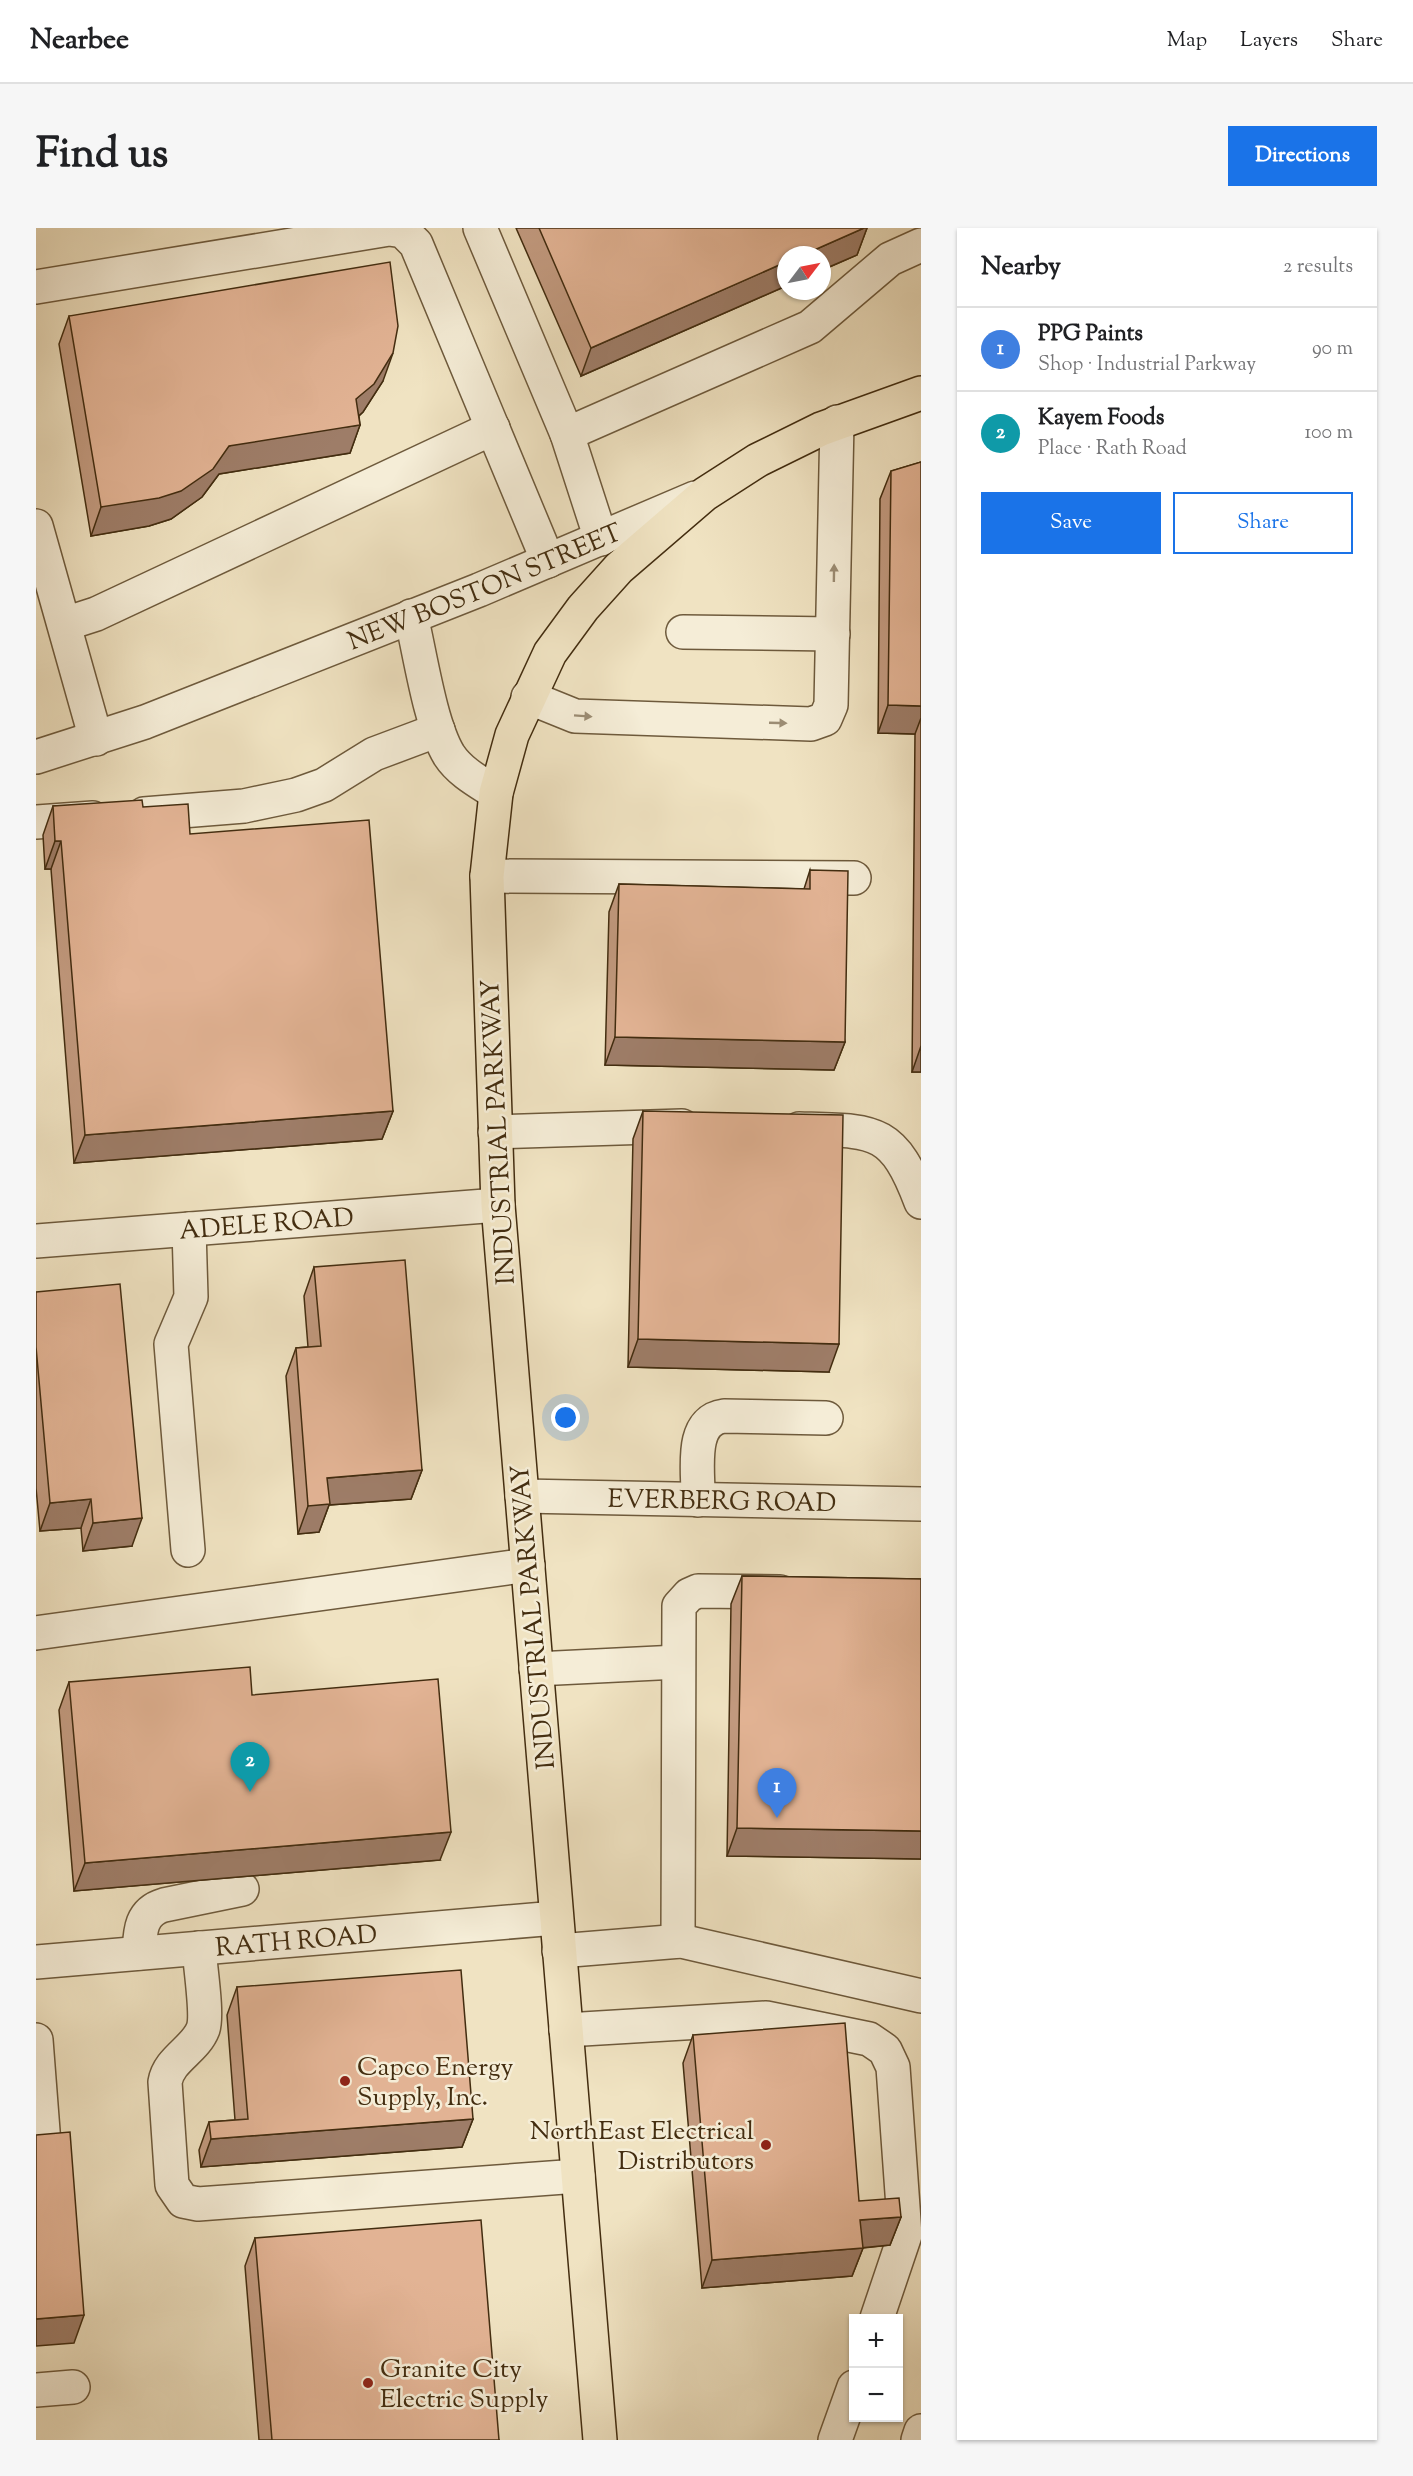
<!DOCTYPE html>
<meta charset="utf-8">
<style>
:root{--surface:#fff;--page:#f6f6f6;--text:#202124;--muted:#757577;--line:#e0e0e0;--accent:#1a73e8}
body{margin:0;font-family:"Sorts Mill Goudy",serif;background:var(--page);color:var(--text)}
.controls{position:absolute;right:18px;bottom:18px;display:grid;overflow:hidden;border-radius:0px;box-shadow:0 2px 4px #0004}
.controls button{width:54px;height:54px;display:grid;place-items:center;padding:0;border:0;border-bottom:2px solid var(--line);background:var(--surface);color:var(--text);font:30px sans-serif}
.compass{position:absolute;left:741px;top:18px;width:54px;height:54px;border-radius:50%;background:var(--surface);box-shadow:0 2px 4px #0004;rotate:58deg}
.you{position:absolute;left:530px;top:1190px;width:21px;height:21px;margin:-15px;border:4px solid #fff;border-radius:50%;background:#1a73e8;box-shadow:0 0 0 9px #1a73e833}
.badge{display:grid;place-items:center;width:39px;height:39px;border-radius:50%;background:var(--accent);color:#fff;font-size:20px;font-weight:700}
.pin{position:absolute;translate:-50% -50px;filter:drop-shadow(0 2px 3px #0008)}
.pin::after{content:'';position:absolute;top:32px;width:21px;height:18px;background:inherit;clip-path:polygon(0 0,100% 0,50% 100%)}
.list{margin:0;padding:0;list-style:none}
h2{display:flex;justify-content:space-between;align-items:center;height:78px;margin:0;padding:0 24px;font-size:26px}
h2 small{font-size:20px;font-weight:400;color:var(--muted)}
.list li{display:grid;grid-template-columns:39px 1fr auto;gap:18px;align-items:center;box-sizing:border-box;height:84px;padding:0 24px;border-top:2px solid var(--line)}
.list b{display:block;font-size:22px;white-space:nowrap}
.list p{margin:0;font-size:20px;white-space:nowrap;color:var(--muted)}
.list em{font-size:20px;font-style:normal;color:var(--muted)}
.actions{display:flex;gap:12px;padding:18px 24px}
.actions a{flex:1;padding:14px 0;border:2px solid var(--accent);border-radius:0px;text-align:center;font-size:21px;color:var(--accent)}
.actions .main{background:var(--accent);color:#fff}
.map{position:relative;flex:none;width:885px;height:2212px;overflow:hidden;border-radius:0px}
header{display:flex;align-items:center;gap:36px;box-sizing:border-box;height:84px;padding:0 30px;background:var(--surface);border-bottom:2px solid var(--line)}
header strong{font-size:28px}
nav{display:flex;gap:33px;margin-inline-start:auto;font-size:21px}
.intro{display:flex;align-items:center;justify-content:space-between;box-sizing:border-box;height:144px;padding:0 36px}
h1{margin:0;font-size:42px}
.button{padding:15px 27px;border-radius:0px;background:var(--accent);color:#fff;font-size:21px;font-weight:700}
main{display:flex;gap:36px;padding:0 36px}
aside{flex:1;background:var(--surface);border-radius:0px;box-shadow:0 2px 4px #0004}
.map>svg:first-child{display:block}
.lines{fill:none;stroke-linecap:round;stroke-linejoin:round}
.minor-casing{stroke:#6e5a3c;stroke-width:36}
.major-casing{stroke:#432d10;stroke-width:36}
.minor{stroke:#f5edd7;stroke-width:33}
.major{stroke:#f0e3c2;stroke-width:33}
.wall{fill:#c29a7f;stroke:#432d10;stroke-width:1.5}
.shaded-wall{fill:#9e7d68;stroke:#432d10;stroke-width:1.5}
.building{fill:#e2b394;stroke:#432d10;stroke-width:1.5}
.oneway{fill:#9c8d74}
.poi-dot{fill:#8f2418;stroke:#f5edd7;stroke-width:2}
.labels{text-anchor:middle;stroke-width:5;stroke-linejoin:round;paint-order:stroke}
.street-label{font-size:26px;fill:#432d10;stroke:#f5edd7}
.poi-label{font-size:26px;fill:#432d10;stroke:#f5edd7;text-anchor:start}
</style>
<header>
<strong>Nearbee</strong>
<nav><a>Map</a><a>Layers</a><a>Share</a></nav>
</header>
<div class="intro"><h1>Find us</h1><a class="button">Directions</a></div>
<main>
<div class="map">
<svg width="885" height="2212" viewBox="0 0 885 2212">
<rect width="100%" height="100%" fill="#f0e3c2"/>
<filter id="stains"><feTurbulence type="fractalNoise" baseFrequency=".00333" numOctaves="4"/><feColorMatrix values="0 0 0 0 .2 0 0 0 0 .09 0 0 0 0 .02 0 0 0 .5 -.17"/></filter>
<radialGradient id="worn" r=".72"><stop offset=".6" stop-color="#630" stop-opacity="0"/><stop offset="1" stop-color="#630" stop-opacity=".3"/></radialGradient>
<g class="lines">
<defs>
<g id="minor">
<path d="M444,0L531,206L565,311"/>
<path d="M0,59L353,1L367,3L380,16L512,333"/>
<path d="M531,206L774,99L854,31L885,17"/>
<path d="M0,298L60,511"/>
<path d="M375,388C384,425 394,496 413,527C424,544 443,554 460,565"/>
<path d="M29,396L60,386L457,200"/>
<path d="M647,404L797,406"/>
<path d="M492,469L539,488L775,496L789,491L795,477L801,194"/>
<path id="s1" d="M0,529L109,494L443,362L659,270"/>
<path d="M108,586L208,578L260,567L288,557L338,526L402,502"/>
<path d="M0,594L57,590"/>
<path d="M451,648L818,650"/>
<path d="M763,901C838,903 857,899 885,974"/>
<path d="M459,904L646,898"/>
<path id="s2" d="M0,1013L462,977"/>
<path id="s3" d="M486,1268L885,1276"/>
<path d="M662,1272C663,1245 652,1193 688,1188L790,1190"/>
<path d="M152,1322L135,1116L155,1069L153,1001"/>
<path d="M0,1405L492,1337"/>
<path d="M500,1441L642,1434"/>
<path d="M642,1713L643,1378L653,1367L662,1363L744,1364"/>
<path d="M163,1720C164,1738 172,1787 167,1801C159,1822 133,1831 129,1854L136,1957L147,1973L162,1976L542,1948"/>
<path d="M523,1723L645,1713L885,1768"/>
<path d="M103,1725C104,1704 104,1684 128,1677L206,1661"/>
<path id="s4" d="M0,1734L520,1690"/>
<path d="M530,1802L730,1790L833,1811L849,1822L857,1839L869,2007L841,2090"/>
<path d="M0,1812L8,1916"/>
<path d="M0,2162L37,2159"/>
<path d="M799,2212L818,2159"/>
<path d="M882,2212L885,2203"/>
</g>
<path id="major" d="M564,2212L462,977L451,648L460,565L476,507L514,425L547,380L583,340L669,266L722,232L785,201L885,165"/>
</defs>
<use href="#minor" class="minor-casing"/>
<use href="#major" class="major-casing"/>
<use href="#minor" class="minor"/>
<use href="#major" class="major"/>
</g>
<g class="wall">
<path d="M480,0H831L821,27L545,148Z"/>
<path d="M33,88L347,153L327,184L323,188L324,197L314,225L183,246L166,269L135,291L113,298L55,308L23,116Z"/>
<path d="M885,234V844H876L879,506L842,505L844,271L855,243Z"/>
<path d="M17,578L107,579L154,606L357,883L346,911L38,935L15,641H9L7,607Z"/>
<path d="M774,642L809,814L798,842L569,837L573,684L583,656L768,661Z"/>
<path d="M607,883L793,1144L592,1139L597,911Z"/>
<path d="M278,1039L386,1242L375,1271L293,1277L283,1304L262,1306L250,1148L260,1120L272,1119L268,1068Z"/>
<path d="M0,1064L96,1318L47,1323L45,1300L4,1303L0,1260Z"/>
<path d="M706,1348L885,1351V1631L691,1628L695,1376Z"/>
<path d="M33,1454L216,1467L404,1632L38,1663L23,1482Z"/>
<path d="M201,1759L437,1891L426,1919L165,1939L163,1922L173,1894L199,1892L191,1787Z"/>
<path d="M657,1807L823,1973L865,1989L854,2017L827,2020L816,2048L666,2060L647,1835Z"/>
<path d="M219,2010L463,2212H223L209,2038Z"/>
</g>
<g class="shaded-wall">
<path d="M828,0H831L821,27L786,42V27H767Z"/>
<path d="M750,34V58L545,148L555,120Z"/>
<path d="M357,125L347,153L327,184L310,199L324,197L314,225L183,246L166,269L135,291L113,298L55,308L65,279L193,218L320,171Z"/>
<path d="M852,477L885,478V490L879,506L842,505Z"/>
<path d="M19,613H25L15,641H9Z"/>
<path d="M579,809L809,814L798,842L569,837Z"/>
<path d="M885,818V844H876Z"/>
<path d="M357,883L346,911L38,935L49,907Z"/>
<path d="M602,1111L803,1116L793,1144L592,1139Z"/>
<path d="M386,1242L375,1271L293,1277L283,1304L262,1306L272,1278L291,1250Z"/>
<path d="M55,1271L45,1300L4,1303L14,1275Z"/>
<path d="M106,1290L96,1318L47,1323L57,1295Z"/>
<path d="M701,1600L885,1603V1631L691,1628Z"/>
<path d="M415,1604L404,1632L38,1663L49,1635Z"/>
<path d="M437,1891L426,1919L165,1939L175,1911Z"/>
<path d="M865,1989L854,2017L814,2021L824,1992Z"/>
<path d="M827,2020L816,2048L666,2060L676,2032Z"/>
<path d="M48,2087L38,2115L0,2118V2091Z"/>
</g>
<g class="building">
<path d="M503,0H828L767,27H750V34L555,120Z"/>
<path d="M354,34L362,98L357,125L338,156L320,171L324,197L193,218L177,241L145,263L123,270L65,279L33,88Z"/>
<path d="M885,234V478L852,477L855,243Z"/>
<path d="M106,572L107,579L152,576L154,606L333,592L357,883L49,907L25,613H19L17,578Z"/>
<path d="M774,642L812,643L809,814L579,809L583,656L774,661Z"/>
<path d="M607,883L807,887L803,1116L602,1111Z"/>
<path d="M369,1032L386,1242L291,1250L294,1276L272,1278L260,1120L285,1118L278,1039Z"/>
<path d="M84,1056L106,1290L57,1295L55,1271L14,1275L0,1119V1064Z"/>
<path d="M706,1348L885,1351V1603L701,1600Z"/>
<path d="M214,1439L216,1467L402,1451L415,1604L49,1635L33,1454Z"/>
<path d="M425,1742L437,1891L175,1911L173,1894L212,1891L201,1759Z"/>
<path d="M809,1795L823,1973L863,1970L865,1989L824,1992L827,2020L676,2032L657,1807Z"/>
<path d="M34,1904L48,2087L0,2091V1907Z"/>
<path d="M445,1992L463,2212H236L219,2010Z"/>
</g>
<defs><path id="oneway-solid" d="M-6-.8H1V-3.2L6.5 0L1 3.2V.8H-6Z" transform="scale(1.5)"/></defs>
<g class="oneway">
<use href="#oneway-solid" transform="translate(798 345) rotate(-89)"/>
<use href="#oneway-solid" transform="translate(547 488) rotate(4)"/>
<use href="#oneway-solid" transform="translate(742 495) rotate(2)"/>
</g>
<g class="poi-dot">
<circle cx="309" cy="1853" r="6"/>
<circle cx="730" cy="1917" r="6"/>
<circle cx="332" cy="2155" r="6"/>
</g>
<g class="labels">
<g class="street-label">
<text dy="9" stroke="none"><textPath href="#s1" startOffset="480">NEW BOSTON STREET</textPath></text>
<text transform="translate(461 904) rotate(-93)" y="9">INDUSTRIAL PARKWAY</text>
<text dy="9" stroke="none"><textPath href="#s2" startOffset="231">ADELE ROAD</textPath></text>
<text dy="9" stroke="none"><textPath href="#s3" startOffset="200">EVERBERG ROAD</textPath></text>
<text transform="translate(496 1389) rotate(-95)" y="9">INDUSTRIAL PARKWAY</text>
<text dy="9" stroke="none"><textPath href="#s4" startOffset="261">RATH ROAD</textPath></text>
</g>
<g class="poi-label">
<text x="321" y="1847">Capco Energy<tspan x="321" dy="30">Supply, Inc.</tspan></text>
<text x="718" y="1911" text-anchor="end">NorthEast Electrical<tspan x="718" dy="30">Distributors</tspan></text>
<text x="344" y="2149">Granite City<tspan x="344" dy="30">Electric Supply</tspan></text>
</g>
</g>
<rect width="100%" height="100%" filter="url(#stains)"/>
<rect width="100%" height="100%" fill="url(#worn)"/>
</svg>
<div class="controls">
<button>+</button>
<button>−</button>
</div>
<svg class="compass" viewBox="-18 -18 36 36"><path d="M0-13l5 13h-10z" fill="#e53935"/><path d="M0 13l5-13h-10z" fill="#757577"/></svg>
<div class="you"></div>
<div class="pin badge" style="left:741px;top:1590px;background:#3f7fe0">1</div>
<div class="pin badge" style="left:214px;top:1564px;background:#0f9aa8">2</div>
</div>
<aside>
<h2>Nearby<small>2 results</small></h2>
<ul class="list">
<li><span class="badge" style="background:#3f7fe0">1</span><div><b>PPG Paints</b><p>Shop · Industrial Parkway</p></div><em>90 m</em></li>
<li><span class="badge" style="background:#0f9aa8">2</span><div><b>Kayem Foods</b><p>Place · Rath Road</p></div><em>100 m</em></li>
</ul>
<div class="actions"><a class="main">Save</a><a>Share</a></div>
</aside>
</main>
